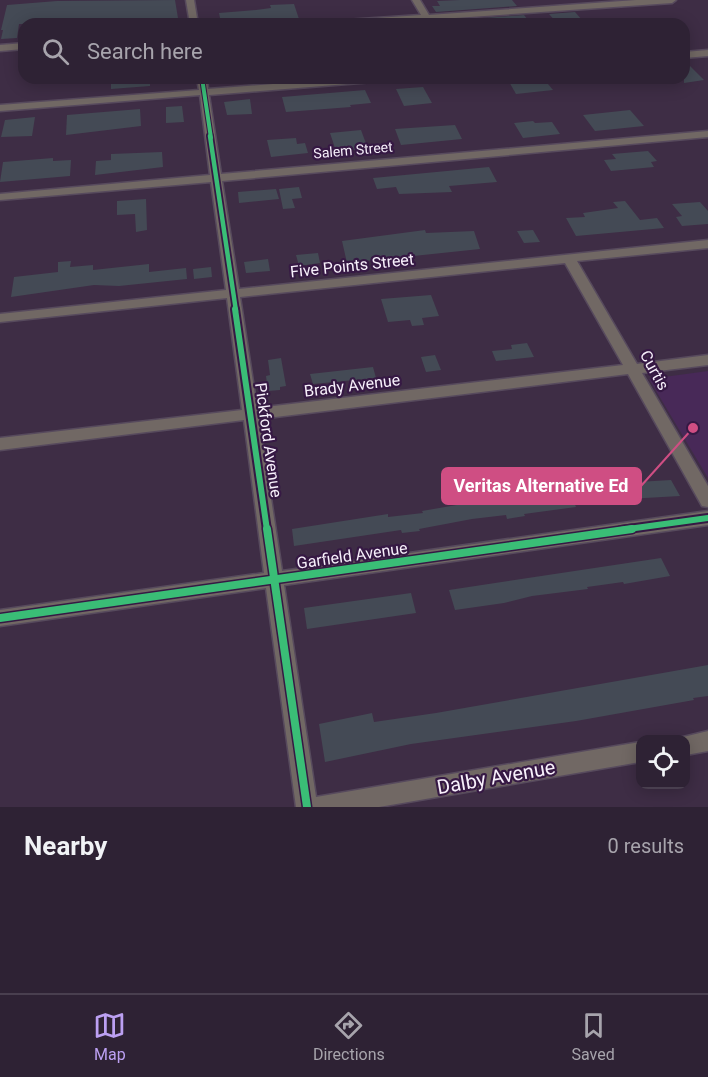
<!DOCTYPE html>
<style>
:root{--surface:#2e2234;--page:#362a3c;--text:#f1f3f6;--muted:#a7a4ac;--line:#493f4f;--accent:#bca0f2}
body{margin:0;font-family:Roboto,sans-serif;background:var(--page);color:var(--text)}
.controls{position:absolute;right:18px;bottom:18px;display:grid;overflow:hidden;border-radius:12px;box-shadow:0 3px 15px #0003}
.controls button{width:54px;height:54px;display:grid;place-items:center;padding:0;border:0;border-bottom:2px solid var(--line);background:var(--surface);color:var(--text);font:30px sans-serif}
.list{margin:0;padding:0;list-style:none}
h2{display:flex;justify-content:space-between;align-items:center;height:78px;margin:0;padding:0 24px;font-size:26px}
h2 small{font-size:20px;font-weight:400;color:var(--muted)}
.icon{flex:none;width:33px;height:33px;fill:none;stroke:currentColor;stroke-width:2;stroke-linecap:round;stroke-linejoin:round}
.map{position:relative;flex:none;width:708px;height:807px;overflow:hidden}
.search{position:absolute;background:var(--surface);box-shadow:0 3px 15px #0003;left:18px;right:18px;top:18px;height:66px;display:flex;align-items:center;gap:15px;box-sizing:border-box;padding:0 21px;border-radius:18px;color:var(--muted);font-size:22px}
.sheet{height:186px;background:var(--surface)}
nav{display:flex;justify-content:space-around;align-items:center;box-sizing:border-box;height:84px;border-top:2px solid var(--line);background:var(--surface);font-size:16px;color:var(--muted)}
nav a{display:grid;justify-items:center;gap:3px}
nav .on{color:var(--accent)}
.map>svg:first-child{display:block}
.built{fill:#482958}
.building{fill:#444a55}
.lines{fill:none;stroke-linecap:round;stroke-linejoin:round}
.street-casing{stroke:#574a5d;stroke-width:3}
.street{fill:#716864;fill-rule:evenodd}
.cycleway-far3-casing{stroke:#361944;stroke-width:6}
.cycleway-far2-casing{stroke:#361944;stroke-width:8}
.cycleway-far1-casing{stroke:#361944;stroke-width:10}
.cycleway-casing{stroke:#361944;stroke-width:11}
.cycleway-far3{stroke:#3abd76;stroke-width:4}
.cycleway-far2{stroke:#3abd76;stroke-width:4.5}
.cycleway-far1{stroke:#3abd76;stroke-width:6}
.cycleway{stroke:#3abd76;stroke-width:8}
.labels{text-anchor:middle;stroke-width:4.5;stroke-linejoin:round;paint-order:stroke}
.far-street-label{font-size:14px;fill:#f7f0fb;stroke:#361944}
.street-label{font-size:16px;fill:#f7f0fb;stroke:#361944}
.near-street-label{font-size:20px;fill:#f7f0fb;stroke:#361944}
.leader{fill:none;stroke:#cf4e83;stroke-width:2}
.callout-dot{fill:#cf4e83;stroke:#361944;stroke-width:2}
.callout{fill:#cf4e83;stroke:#cf4e83;stroke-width:2}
.callout-label{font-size:18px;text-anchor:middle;font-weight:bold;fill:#fff}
</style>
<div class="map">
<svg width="708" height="807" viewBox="0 0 708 807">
<rect width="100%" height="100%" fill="#3e2d45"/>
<path class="built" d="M708,371V478L649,379Z"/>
<g class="building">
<path d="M175,0L179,24H19L17,38L1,39L3,30H1L7,5L57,1Z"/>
<path d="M460,0H512L517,6L436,12L432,6H440L437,1Z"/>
<path d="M294,4L299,19L221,23L219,13L256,10L271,8L270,5Z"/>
<path d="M575,12L582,20L556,22L549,14Z"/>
<path d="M524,15L531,24H446L444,21Z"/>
<path d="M684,60L704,80L684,83Z"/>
<path d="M111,78H150V86L111,89Z"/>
<path d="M531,78H543L553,90L516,94L508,80Z"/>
<path d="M423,87L432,103L404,106L396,89Z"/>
<path d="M365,90L371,103L350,105L351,107L286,112L282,97Z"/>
<path d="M250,99L252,114L227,115L224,102Z"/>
<path d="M182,106L184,122L166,123V107Z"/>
<path d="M140,109L141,126L66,135L67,115Z"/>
<path d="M630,110L644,126L595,131L583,115Z"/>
<path d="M35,117L32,136L1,137L5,120Z"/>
<path d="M533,121L535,123L552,122L560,134L523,138L514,123Z"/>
<path d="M455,125L462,139L401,145L395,129Z"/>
<path d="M361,130L368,149L336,151L330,133Z"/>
<path d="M296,138L297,144L305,143L308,153L271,157L267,140Z"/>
<path d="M648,151L657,161L651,162L654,167L611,171L604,160L616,159L612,154Z"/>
<path d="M162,152L163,167L95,175L96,161L111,160V154Z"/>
<path d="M53,158V161L71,160L70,176L0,182L3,162Z"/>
<path d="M489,167L497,182L449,186L452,192L399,194L396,187L377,189L373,178Z"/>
<path d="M299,187L302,198L292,199L295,208L283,209L279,189Z"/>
<path d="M276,189L279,199L239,203L238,192Z"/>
<path d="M146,199L147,230L136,232L135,214L117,215V201Z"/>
<path d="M625,201L640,220L657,218L664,228L576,236L566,218L585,217L583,213L618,208L613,202Z"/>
<path d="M700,202L708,211V224L682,226L676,217L682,216L672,204Z"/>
<path d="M425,230L426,233L474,231L480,249L347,263L342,241Z"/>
<path d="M533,230L540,242L524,243L517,231Z"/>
<path d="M318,253L320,263L299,266L296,255Z"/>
<path d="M268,259L270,271L246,273L244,262Z"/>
<path d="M71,261L70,267L93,265V270L149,264V272L186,268L187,279L119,286L94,285L11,297L14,277L58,272V262Z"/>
<path d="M211,267L212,277L194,279L193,269Z"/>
<path d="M431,295L439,316L422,318L424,325L412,326L410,320L388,322L381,299Z"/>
<path d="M527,343L534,357L496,361L492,351L512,349L511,345Z"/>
<path d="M435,355L441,370L426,372L421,357Z"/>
<path d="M281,358L286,386L280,387V390L268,391L266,376L270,375L268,360Z"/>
<path d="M373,367L376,378L313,384L310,374Z"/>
<path d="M671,480L680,496L610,500L603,484Z"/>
<path d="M569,490L576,507L524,514L525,516L507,519L506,515L472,519L419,529L420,531L402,533L401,530L294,546L292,529L388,514V517L423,513L422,511L474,502L492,500L493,503L528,499L527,497Z"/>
<path d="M661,558L670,576L624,584L623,582L587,587L588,589L532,596L504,603L455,610L449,590Z"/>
<path d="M411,593L416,613L307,629L304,608Z"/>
<path d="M708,665V696L693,698L694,700L576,721L411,744L325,762L319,724L372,713L374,722L436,713Z"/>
</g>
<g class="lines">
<defs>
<g id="street">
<path d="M186,0H194L198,24H190Z"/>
<path d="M412,0H420L429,15L636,0H676L672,3L368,24H327L331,21L421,15Z"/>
<path d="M24,43V49L0,51V45Z"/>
<path d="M708,50V56L684,58V52Z"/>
<path d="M197,78H207L208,89L348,78H390L385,81L209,95L221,174L708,131V137L222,181L239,289L708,240V248L577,261L637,364L708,355V365L642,373L708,486V507L702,506L628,374L259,419L282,571L708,511V525L284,585L316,797L640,742V762L379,807H296L266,588L0,626V610L264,573L244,420L0,450V438L242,410L227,298L0,322V314L226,290L211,182L0,200V194L210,175L200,95L0,111V105L199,90ZM565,263L623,365L257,408L240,297Z"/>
<path d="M708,731V751L686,755V740L679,738Z"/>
</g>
</defs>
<use href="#street" class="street-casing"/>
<use href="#street" class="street"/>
<defs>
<path id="cycleway-far3" d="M202,78L211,138"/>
<path id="cycleway-far2" d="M210,136L236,311"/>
<g id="cycleway-far1">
<path d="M235,309L267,530"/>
<path d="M621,530L708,518"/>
</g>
<g id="cycleway">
<path d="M267,529L307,807"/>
<path d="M0,618L632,529"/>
</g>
</defs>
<use href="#cycleway-far3" class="cycleway-far3-casing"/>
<use href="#cycleway-far2" class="cycleway-far2-casing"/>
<use href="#cycleway-far1" class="cycleway-far1-casing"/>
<use href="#cycleway" class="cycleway-casing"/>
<use href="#cycleway-far3" class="cycleway-far3"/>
<use href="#cycleway-far2" class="cycleway-far2"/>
<use href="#cycleway-far1" class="cycleway-far1"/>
<use href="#cycleway" class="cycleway"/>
</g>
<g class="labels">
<g class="far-street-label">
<text transform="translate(353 150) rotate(-5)" y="5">Salem Street</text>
</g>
<g class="street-label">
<text transform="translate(352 265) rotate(-6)" y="6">Five Points Street</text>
<text transform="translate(655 370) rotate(61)" y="6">Curtis</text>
<text transform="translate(352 385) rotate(-7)" y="6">Brady Avenue</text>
<text transform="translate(269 440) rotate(82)" y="6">Pickford Avenue</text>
<text transform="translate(352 555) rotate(-8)" y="6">Garfield Avenue</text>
</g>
<g class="near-street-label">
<text transform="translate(496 777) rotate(-10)" y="7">Dalby Avenue</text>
</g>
</g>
<path class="leader" d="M693 428L641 486"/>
<circle class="callout-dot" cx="693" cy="428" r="6"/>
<rect class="callout" x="442" y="468" width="199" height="36" rx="6"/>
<g class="callout-label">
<text x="541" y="492">Veritas Alternative Ed</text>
</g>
</svg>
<div class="controls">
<button><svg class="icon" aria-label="locate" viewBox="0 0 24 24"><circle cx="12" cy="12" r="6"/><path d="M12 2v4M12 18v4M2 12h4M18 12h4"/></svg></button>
</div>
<div class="search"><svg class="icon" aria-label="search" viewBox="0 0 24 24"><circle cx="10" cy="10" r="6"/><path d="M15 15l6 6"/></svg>Search here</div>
</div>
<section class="sheet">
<h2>Nearby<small>0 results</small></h2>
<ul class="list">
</ul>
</section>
<nav>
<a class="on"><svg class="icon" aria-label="map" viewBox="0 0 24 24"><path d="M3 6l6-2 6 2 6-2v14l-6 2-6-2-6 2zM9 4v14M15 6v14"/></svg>Map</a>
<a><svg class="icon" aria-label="directions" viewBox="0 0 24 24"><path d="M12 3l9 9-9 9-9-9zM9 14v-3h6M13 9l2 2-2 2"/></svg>Directions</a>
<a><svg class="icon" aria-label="saved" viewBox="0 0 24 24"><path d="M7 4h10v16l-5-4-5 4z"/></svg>Saved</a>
</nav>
